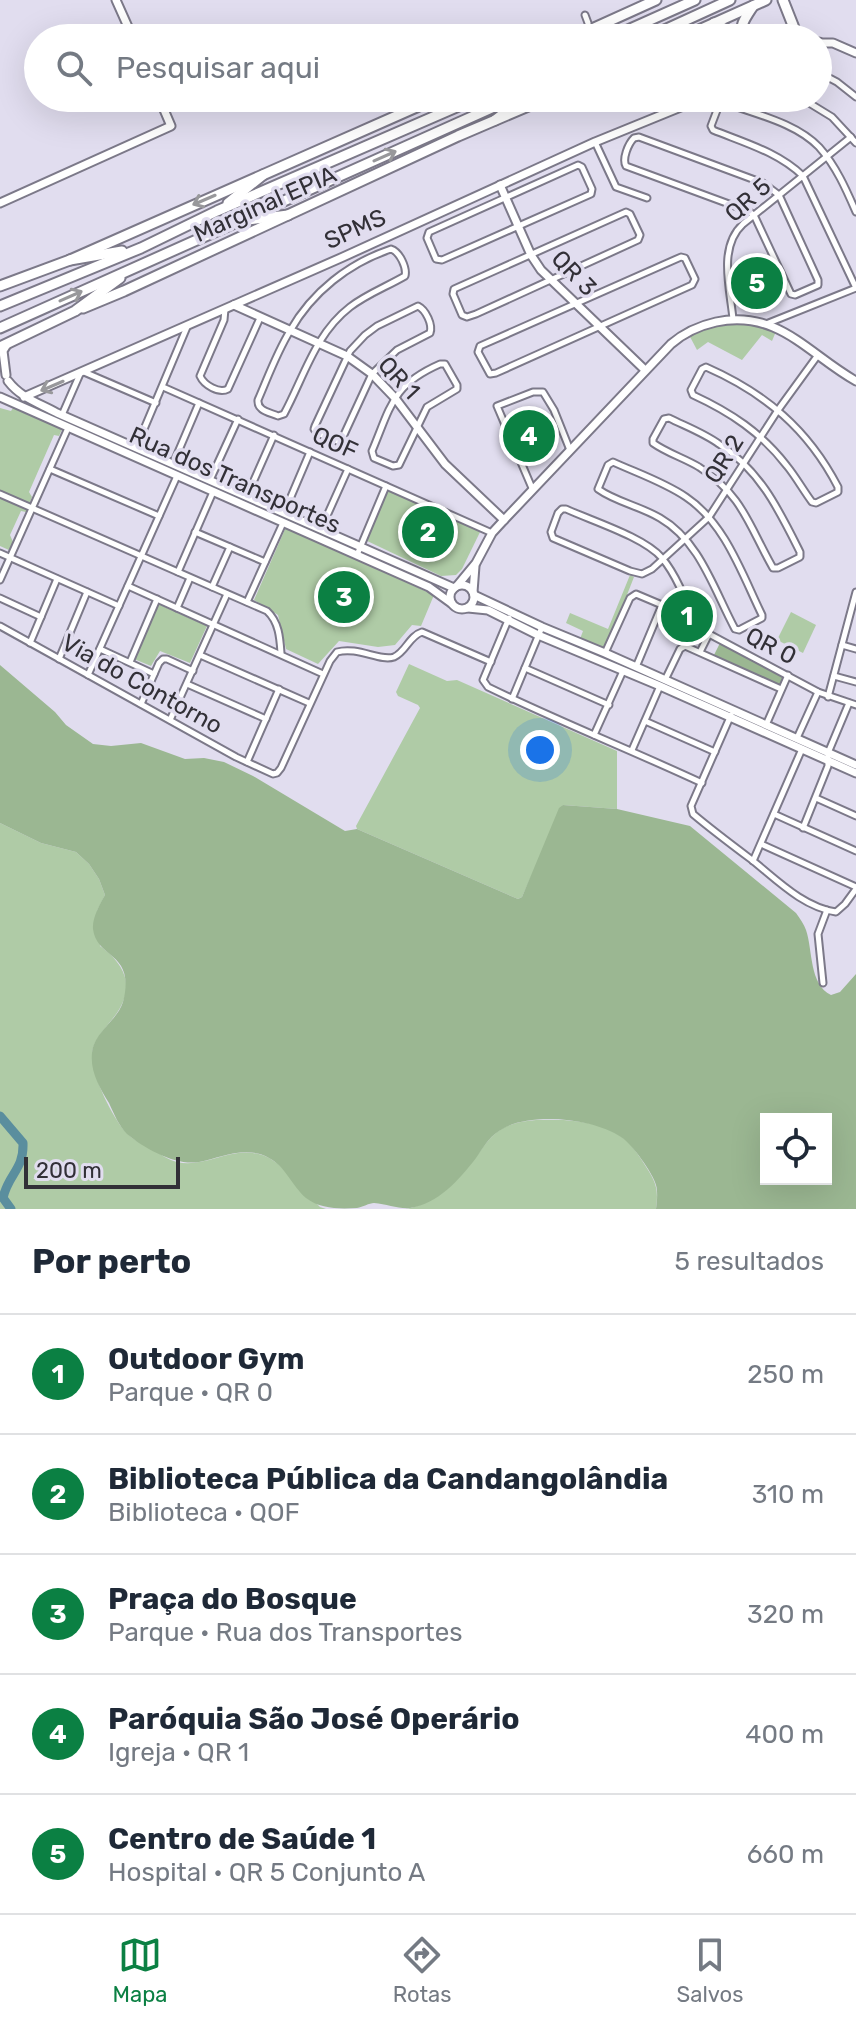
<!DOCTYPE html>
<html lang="pt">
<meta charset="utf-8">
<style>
:root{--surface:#fff;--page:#f2f2f3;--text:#1f2937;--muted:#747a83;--line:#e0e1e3;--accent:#0b8043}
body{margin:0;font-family:Rubik,sans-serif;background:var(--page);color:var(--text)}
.controls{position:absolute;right:24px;bottom:24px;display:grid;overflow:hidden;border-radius:0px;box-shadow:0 8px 32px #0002}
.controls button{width:72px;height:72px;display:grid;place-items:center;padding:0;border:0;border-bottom:2px solid var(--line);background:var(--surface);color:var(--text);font:40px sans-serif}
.scale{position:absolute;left:24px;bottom:20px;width:156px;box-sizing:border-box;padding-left:8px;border:4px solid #323037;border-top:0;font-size:22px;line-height:28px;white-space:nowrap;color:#323037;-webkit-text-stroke:6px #e1ddef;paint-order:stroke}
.you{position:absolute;left:540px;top:750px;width:28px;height:28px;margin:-20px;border:6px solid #fff;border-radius:50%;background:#1a73e8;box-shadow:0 0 0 12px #1a73e833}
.badge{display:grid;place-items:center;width:52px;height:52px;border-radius:50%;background:var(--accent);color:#fff;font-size:26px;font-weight:700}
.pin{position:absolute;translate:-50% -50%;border:4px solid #fff;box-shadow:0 2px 8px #0006}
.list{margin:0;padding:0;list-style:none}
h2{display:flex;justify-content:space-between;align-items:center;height:104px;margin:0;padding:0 32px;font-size:34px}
h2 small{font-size:26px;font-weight:400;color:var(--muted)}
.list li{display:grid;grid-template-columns:52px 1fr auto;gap:24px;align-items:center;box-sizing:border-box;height:120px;padding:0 32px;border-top:2px solid var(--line)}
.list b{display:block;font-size:30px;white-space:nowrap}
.list p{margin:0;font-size:26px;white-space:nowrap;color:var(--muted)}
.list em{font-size:26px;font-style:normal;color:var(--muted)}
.icon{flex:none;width:44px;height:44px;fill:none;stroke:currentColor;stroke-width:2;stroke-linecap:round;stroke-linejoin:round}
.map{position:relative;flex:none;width:856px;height:1209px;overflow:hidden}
.search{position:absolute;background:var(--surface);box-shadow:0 8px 32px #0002;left:24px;right:24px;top:24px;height:88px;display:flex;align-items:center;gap:20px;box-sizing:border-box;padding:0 28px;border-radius:44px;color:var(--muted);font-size:30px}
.sheet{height:704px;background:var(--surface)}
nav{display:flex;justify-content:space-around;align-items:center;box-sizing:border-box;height:112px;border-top:2px solid var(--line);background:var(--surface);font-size:22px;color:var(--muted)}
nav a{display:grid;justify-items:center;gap:4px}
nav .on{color:var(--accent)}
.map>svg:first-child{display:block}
.green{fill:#afcba6}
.forest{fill:#9bb792;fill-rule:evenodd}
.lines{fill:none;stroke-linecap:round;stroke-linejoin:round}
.river{stroke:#5a8e9e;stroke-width:9}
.minor-casing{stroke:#7c7989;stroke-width:9}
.tertiary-casing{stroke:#7c7989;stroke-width:11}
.primary-casing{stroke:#7c7989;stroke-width:13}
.trunk-casing{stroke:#7c7989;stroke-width:13}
.minor{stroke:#fff;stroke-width:5}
.tertiary{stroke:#fff;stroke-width:7}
.primary{stroke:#fff;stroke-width:9}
.trunk{stroke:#fff;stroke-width:9}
.oneway{stroke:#98989b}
.labels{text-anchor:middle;stroke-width:7;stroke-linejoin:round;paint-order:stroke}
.street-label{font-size:24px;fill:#323037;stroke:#e1ddef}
</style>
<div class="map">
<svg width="856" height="1209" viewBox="0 0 856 1209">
<rect width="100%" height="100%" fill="#e1ddef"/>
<g class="green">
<path d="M748,321L777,329L772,341L762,335L742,360L708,342L697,350L688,333L721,322Z"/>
<path d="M0,408L11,411L13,408L20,409L62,429L59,436L54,435L29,492L32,497L26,512L21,511L10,535L13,542L9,550L0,546Z"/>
<path d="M384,486L482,528L462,569L456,575L441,576L363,539Z"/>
<path d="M286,527L434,595L421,626L412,625L395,645L378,647L339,641L318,664L286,649L278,615L254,600Z"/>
<path d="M630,575L634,577L607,646L600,648L580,639L583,631L566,623L570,613L608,629Z"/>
<path d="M158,604L207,626L190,663L160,651L151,666L134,659Z"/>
<path d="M791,612L816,625L803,653L777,640Z"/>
<path d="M409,664L447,681L457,680L617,751V809L563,805L522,897L518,899L357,829L356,826L420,708L418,705L398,696L396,692Z"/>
<path d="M0,823L41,843L76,852L89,864L99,879L105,895L97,911L100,946C121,961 135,982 120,1008C112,1022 99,1032 93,1048C87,1067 112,1117 125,1131C131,1139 142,1144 150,1148C159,1153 168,1160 177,1162C207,1169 234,1142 267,1157C283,1164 307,1194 320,1207L326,1209H0Z"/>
<path d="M536,1120C563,1119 599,1120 622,1137C631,1143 637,1153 643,1162C655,1181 659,1186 656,1209H406C437,1203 457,1182 475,1158C483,1148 489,1137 500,1130C510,1123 524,1121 536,1120Z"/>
</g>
<g class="forest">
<path d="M720,643L784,675L780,685L713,657Z"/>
<path d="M0,665L55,712L66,725L93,744L111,746L141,743L185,759L204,758L224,762L253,776L345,831L357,829L518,899L522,897L559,808L563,805L617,809L690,826L796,913C800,919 804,924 806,930C813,951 809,984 831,995L840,992L856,974V1209H656C657,1202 658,1192 656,1185C653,1173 632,1144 621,1137C593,1118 527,1111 499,1131C488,1138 483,1148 476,1158C459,1180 438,1204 410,1208C398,1209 387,1204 374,1203C369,1203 363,1207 357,1208C339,1209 320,1209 306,1198C292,1186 286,1167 269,1158C246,1145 222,1157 199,1162C176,1166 145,1149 127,1134C119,1126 114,1114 109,1103C100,1088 90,1072 92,1053C94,1032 117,1021 123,1002C136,951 97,960 93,929C92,918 100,904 105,895L99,879L89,864L76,852L41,843L0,823ZM766,1119H826V1179H766Z"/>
</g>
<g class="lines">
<path class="river" d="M0,1116L23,1143C24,1170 8,1174 3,1198L11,1209"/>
<defs>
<g id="minor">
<path d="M585,15L588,23"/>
<path d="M818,72L837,82L856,97"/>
<path d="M801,98L832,117L856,143"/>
<path d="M639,137L763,183L779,195L818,280V285L795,295L791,294L754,215L748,211L626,166C622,159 628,144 634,138Z"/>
<path d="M595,142L616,187L647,198"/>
<path d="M578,165L582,167L592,189L591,194L442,260L436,259L427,238L429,232Z"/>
<path d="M626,212L630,214L640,235L638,240L476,314L467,317L462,315L453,294L454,289Z"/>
<path d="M856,212C846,189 836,166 819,147C795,122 754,114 723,102L719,105L711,126L713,130C745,143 778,152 803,176L856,288"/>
<path d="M391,249C400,252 407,268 405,276C386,287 367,294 350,307C315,334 304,377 284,414L278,416C269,412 257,411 258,400C268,377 277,352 290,331C312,292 349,263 391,249Z"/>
<path d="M681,257L685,258L695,279L692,285L496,373L490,374L478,352L480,346Z"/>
<path d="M418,306C426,310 433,325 430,333L397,350L372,374L342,439L337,441L317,433L314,429L315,426L350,351L365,335L377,326Z"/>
<path d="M225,309L224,320L200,376C204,385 219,394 228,389L260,318"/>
<path d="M733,319C730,288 718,247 743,224L851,137"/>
<path d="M766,324L856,288"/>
<path d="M440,364H445L457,385V389L427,407L399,465L393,466L374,458L372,451C391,406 392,385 440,364Z"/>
<path d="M706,367C765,393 808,429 838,487V492L816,503L812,502C803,490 796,477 787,466C762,433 730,412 693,395L691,390L702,369Z"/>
<path d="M84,372L156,403"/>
<path d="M163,387L492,533"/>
<path d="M62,415L80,374"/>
<path d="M669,418C685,426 704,433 719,444C760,470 779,510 800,552V557L778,568H773C749,526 743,495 699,467C684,458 667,453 653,443V439L664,419Z"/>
<path d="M136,448L187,327"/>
<path d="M613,462C637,473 664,482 686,497C725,523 742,574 762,615V618L739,630L735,629C714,590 700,541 660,518C640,506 616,502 598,489L608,465Z"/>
<path d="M173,464L199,403"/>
<path d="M50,469L159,516"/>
<path d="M210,480L238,419"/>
<path d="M532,488L497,406L533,392H543L554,410L570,450"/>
<path d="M0,494L267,611C279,622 280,638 281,653"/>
<path d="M247,496L274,435"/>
<path d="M284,513L310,452"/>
<path d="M321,529L348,469"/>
<path d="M195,532L265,562"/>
<path d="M0,553L119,606"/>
<path d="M357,555L386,486"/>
<path d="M178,572L213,492"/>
<path d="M0,580L68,428"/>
<path d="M128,586L323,674"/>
<path d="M212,587L230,547"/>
<path d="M0,598L41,617"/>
<path d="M247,602L283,523"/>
<path d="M177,608L190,578"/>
<path d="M509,618L483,680L488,687C558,721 631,750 702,783"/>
<path d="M0,626L236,757L273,774L277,773L281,768L330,661L337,652C358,646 380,662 394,657C406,652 409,636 422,632L491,662"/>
<path d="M696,627C687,604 678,577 662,558C644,537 592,521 566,509H562L558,513L551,532L553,538L630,571L642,574L652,569L709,517L778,410L818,355"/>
<path d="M30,643L57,579"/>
<path d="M842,645L856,649"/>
<path d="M100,649L154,674"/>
<path d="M700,652L709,634"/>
<path d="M605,653L630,598L636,594L662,605L709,634L818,692L856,705"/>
<path d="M200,655L309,703"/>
<path d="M59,659L87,592"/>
<path d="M130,662L157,599"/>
<path d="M636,667L662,605"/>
<path d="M525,668L609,705"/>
<path d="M88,675L177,476"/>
<path d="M834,676L856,682"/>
<path d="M665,680L680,649L685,646L781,689"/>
<path d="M187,684L266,719"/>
<path d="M828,697L856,592"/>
<path d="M512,699L542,627"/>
<path d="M141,704L159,663L163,659H167L193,671"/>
<path d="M731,715L691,806L693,814C712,830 732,845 752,860C777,880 803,907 836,912L845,904L856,889"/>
<path d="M170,720L227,594"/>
<path d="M645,721L715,752"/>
<path d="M766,725L788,675"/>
<path d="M594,735L623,671"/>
<path d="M797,738L818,692"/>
<path d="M632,750L660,686"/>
<path d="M247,762L279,689"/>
<path d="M816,798L856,816"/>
<path d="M774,814L856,851"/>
<path d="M803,828L828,766V753L849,703"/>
<path d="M761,844L856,887"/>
<path d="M753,861L802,749"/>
<path d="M823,983L818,934L827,910"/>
</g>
<g id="tertiary">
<path d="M116,0L133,38"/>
<path d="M818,43H833L856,53"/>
<path d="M500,185L531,255L541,270L645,370"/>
<path d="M0,203L171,126L159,98"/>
<path d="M234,305L347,356L372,374L395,398L445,464L504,520"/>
<path d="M6,375L3,351L8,343"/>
<path d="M8,381C21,398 39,403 57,413L454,588"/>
<path d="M0,397L429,587L451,603"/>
<path d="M24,397L343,257L595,142L703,98"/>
<circle cx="462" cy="597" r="12"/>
<path d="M457,586L476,563L492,533L504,520L671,344C685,332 698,326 716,322C778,309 808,354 856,381"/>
<path d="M473,592L475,566"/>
<path d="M474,595L542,627L605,653L856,765"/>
<path d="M468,608L488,610L538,635L660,686L856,773"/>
</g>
<g id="primary">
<path d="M783,0L798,38"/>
<path d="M714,23L728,30L734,38"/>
<path d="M572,38L656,0"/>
<path d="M681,38L766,0"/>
<path d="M742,38C739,25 746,17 753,6"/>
<path d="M818,43H819"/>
<path d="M0,286L70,260L437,98"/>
<path d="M83,308L124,291L458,136L547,98"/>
</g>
<g id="trunk">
<path d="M610,38L695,0"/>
<path d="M647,38L730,0"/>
<path d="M495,120L524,98"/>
<path d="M228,203L263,175"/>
<path d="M248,220L288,215"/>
<path d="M70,260L122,251"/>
<path d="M0,306L141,248L217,211L477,98"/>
<path d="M0,328L514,98"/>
<path d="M0,347L75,311L120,278"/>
</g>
</defs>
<use href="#minor" class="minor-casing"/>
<use href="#tertiary" class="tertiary-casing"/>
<use href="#primary" class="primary-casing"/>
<use href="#trunk" class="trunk-casing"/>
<use href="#minor" class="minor"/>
<use href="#tertiary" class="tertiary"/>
<use href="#primary" class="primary"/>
<use href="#trunk" class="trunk"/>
</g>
<defs><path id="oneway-shaft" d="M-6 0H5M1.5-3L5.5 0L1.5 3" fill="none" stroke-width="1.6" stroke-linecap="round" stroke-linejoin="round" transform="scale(2)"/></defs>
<g class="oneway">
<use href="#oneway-shaft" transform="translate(385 156) rotate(-24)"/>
<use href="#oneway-shaft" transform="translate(204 200) rotate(157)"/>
<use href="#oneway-shaft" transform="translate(71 296) rotate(-24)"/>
<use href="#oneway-shaft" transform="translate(52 386) rotate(157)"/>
</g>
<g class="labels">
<g class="street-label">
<text transform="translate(748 200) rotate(-42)" y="8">QR 5</text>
<text transform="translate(265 204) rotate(-24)" y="8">Marginal EPIA</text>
<text transform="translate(355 229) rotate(-24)" y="8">SPMS</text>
<text transform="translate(574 273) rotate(46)" y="8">QR 3</text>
<text transform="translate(399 378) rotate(47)" y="8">QR 1</text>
<text transform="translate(335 443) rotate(24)" y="8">QOF</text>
<text transform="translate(724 459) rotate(-58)" y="8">QR 2</text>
<text transform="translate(235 480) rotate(24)" y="8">Rua dos Transportes</text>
<text transform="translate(771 646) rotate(27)" y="8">QR 0</text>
<text transform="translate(142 684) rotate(29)" y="8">Via do Contorno</text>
</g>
</g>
</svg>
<div class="controls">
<button><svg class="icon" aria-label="locate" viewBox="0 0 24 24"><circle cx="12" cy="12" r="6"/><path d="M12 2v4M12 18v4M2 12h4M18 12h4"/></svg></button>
</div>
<div class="scale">200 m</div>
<div class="you"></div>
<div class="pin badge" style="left:687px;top:616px">1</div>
<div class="pin badge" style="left:428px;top:532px">2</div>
<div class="pin badge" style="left:344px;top:597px">3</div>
<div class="pin badge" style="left:529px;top:436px">4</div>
<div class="pin badge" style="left:757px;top:283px">5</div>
<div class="search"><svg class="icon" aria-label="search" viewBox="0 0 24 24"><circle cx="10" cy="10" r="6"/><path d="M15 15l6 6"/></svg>Pesquisar aqui</div>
</div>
<section class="sheet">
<h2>Por perto<small>5 resultados</small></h2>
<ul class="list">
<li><span class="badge">1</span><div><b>Outdoor Gym</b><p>Parque · QR 0</p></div><em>250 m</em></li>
<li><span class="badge">2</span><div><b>Biblioteca Pública da Candangolândia</b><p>Biblioteca · QOF</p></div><em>310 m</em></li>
<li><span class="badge">3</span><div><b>Praça do Bosque</b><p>Parque · Rua dos Transportes</p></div><em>320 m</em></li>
<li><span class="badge">4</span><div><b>Paróquia São José Operário</b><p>Igreja · QR 1</p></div><em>400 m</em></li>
<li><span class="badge">5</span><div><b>Centro de Saúde 1</b><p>Hospital · QR 5 Conjunto A</p></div><em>660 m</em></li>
</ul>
</section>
<nav>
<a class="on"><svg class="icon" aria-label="map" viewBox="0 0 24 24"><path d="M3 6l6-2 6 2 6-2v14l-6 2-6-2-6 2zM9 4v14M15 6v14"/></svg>Mapa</a>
<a><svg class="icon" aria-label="directions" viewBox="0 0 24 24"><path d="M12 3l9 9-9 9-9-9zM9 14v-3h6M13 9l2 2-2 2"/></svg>Rotas</a>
<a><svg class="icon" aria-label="saved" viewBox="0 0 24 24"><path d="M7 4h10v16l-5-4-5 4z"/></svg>Salvos</a>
</nav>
